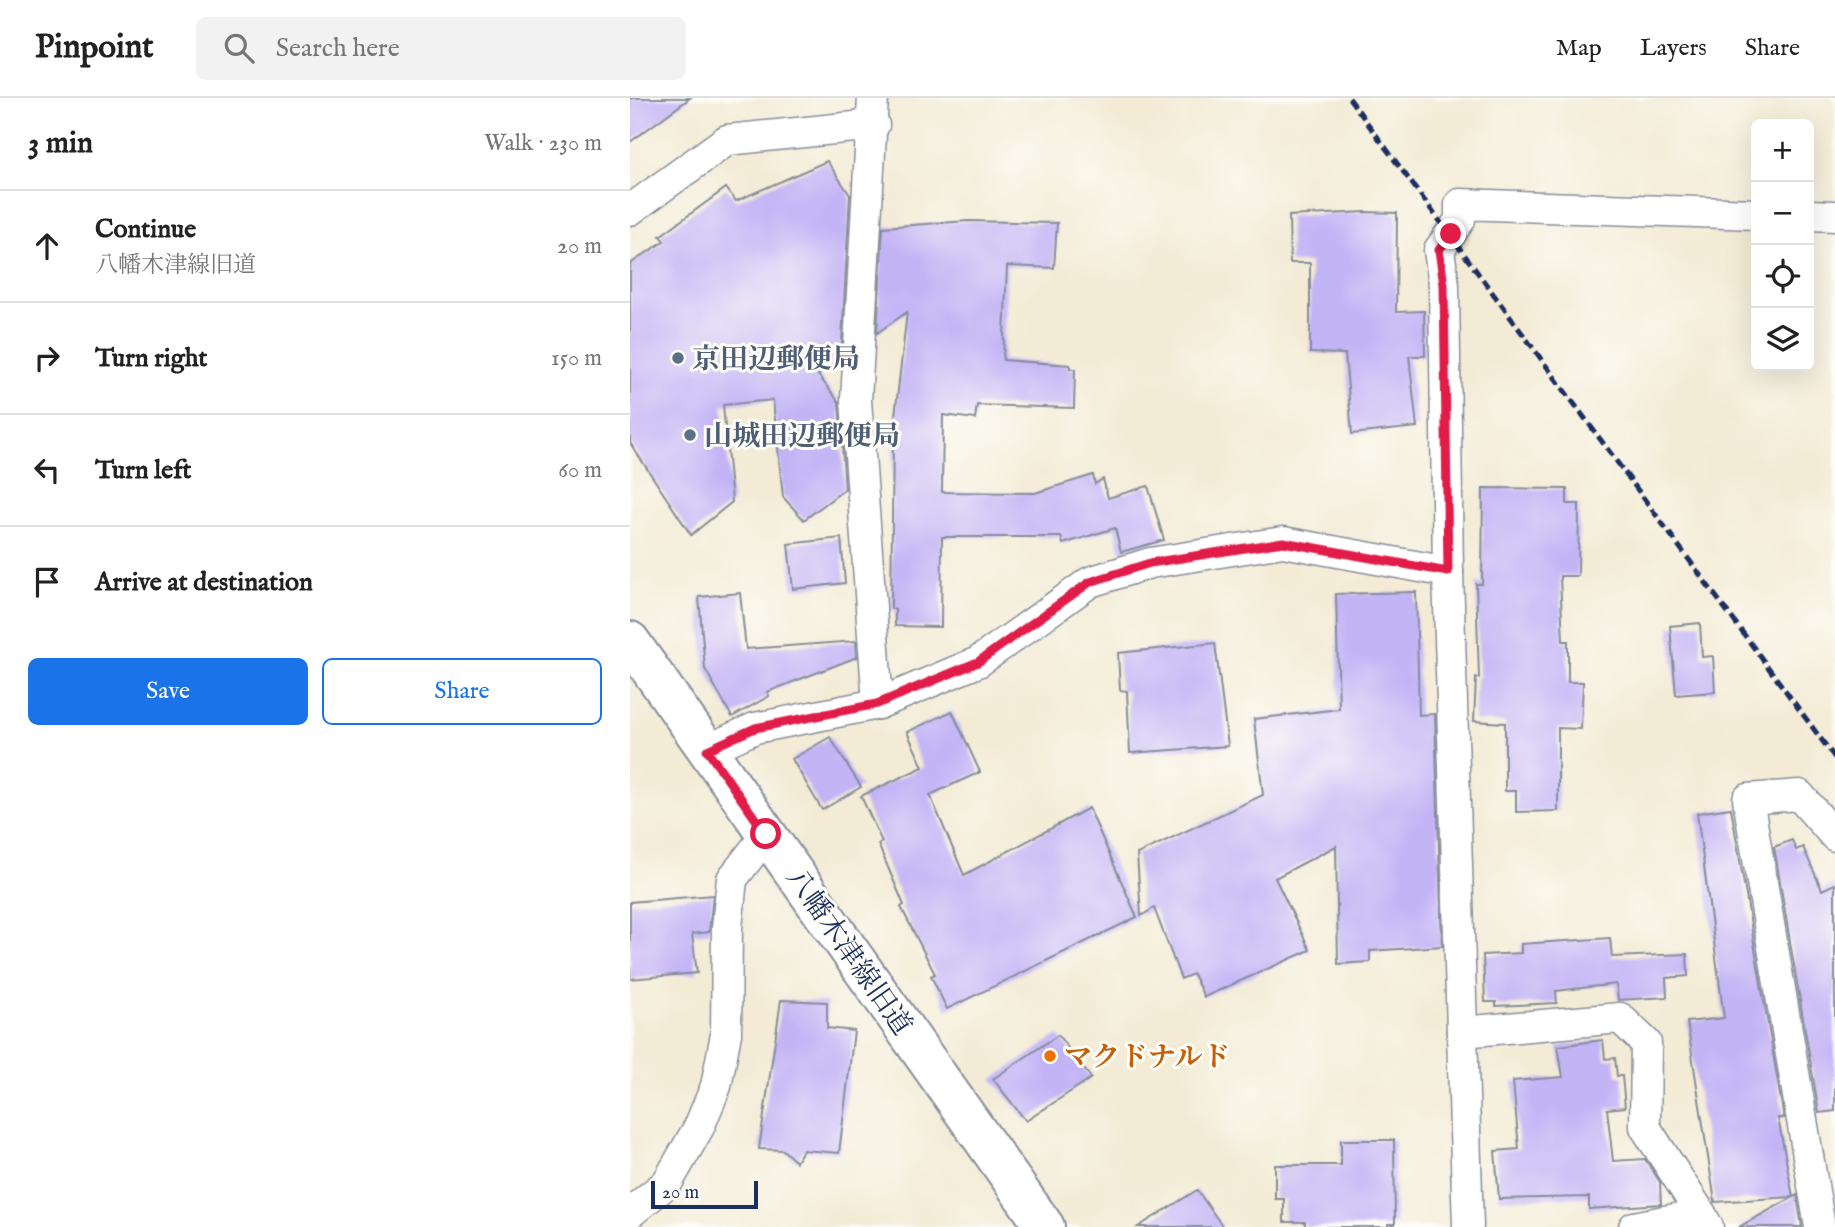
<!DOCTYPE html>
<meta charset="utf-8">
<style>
:root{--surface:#fff;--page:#f2f2f2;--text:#222;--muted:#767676;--line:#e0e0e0;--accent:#1a73e8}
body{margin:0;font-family:"IM FELL English","Noto Serif JP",serif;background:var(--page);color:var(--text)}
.controls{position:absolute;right:21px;top:21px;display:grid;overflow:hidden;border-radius:10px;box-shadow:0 7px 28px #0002}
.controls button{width:63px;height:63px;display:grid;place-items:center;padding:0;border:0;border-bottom:2px solid var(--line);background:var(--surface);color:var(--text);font:35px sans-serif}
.scale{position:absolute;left:21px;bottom:18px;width:107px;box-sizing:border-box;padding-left:7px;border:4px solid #1b2f5e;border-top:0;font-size:19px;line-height:24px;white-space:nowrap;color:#1b2f5e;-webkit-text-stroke:5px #fdfcf7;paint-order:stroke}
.stop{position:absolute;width:21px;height:21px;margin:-16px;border:5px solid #e11d48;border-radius:50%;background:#fff}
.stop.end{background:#e11d48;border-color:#fff;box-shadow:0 2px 7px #0008}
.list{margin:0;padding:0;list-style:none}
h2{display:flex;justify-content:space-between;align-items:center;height:91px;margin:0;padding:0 28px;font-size:30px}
h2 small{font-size:23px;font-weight:400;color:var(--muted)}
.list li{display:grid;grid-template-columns:46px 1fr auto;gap:21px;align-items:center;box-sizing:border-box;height:112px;padding:0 28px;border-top:2px solid var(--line)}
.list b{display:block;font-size:26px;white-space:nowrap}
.list p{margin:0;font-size:23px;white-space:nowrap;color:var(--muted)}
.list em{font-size:23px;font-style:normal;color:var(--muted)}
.actions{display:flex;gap:14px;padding:21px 28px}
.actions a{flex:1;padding:16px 0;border:2px solid var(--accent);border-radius:10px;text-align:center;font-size:24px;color:var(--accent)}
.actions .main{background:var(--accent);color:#fff}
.icon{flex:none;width:38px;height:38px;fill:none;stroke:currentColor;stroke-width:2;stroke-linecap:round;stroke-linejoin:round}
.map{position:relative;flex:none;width:1205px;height:1129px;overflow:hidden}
header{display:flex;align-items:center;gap:42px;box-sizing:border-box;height:98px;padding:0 35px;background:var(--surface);border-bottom:2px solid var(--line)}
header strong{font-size:33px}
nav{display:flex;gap:38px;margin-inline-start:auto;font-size:24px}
.search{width:490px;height:63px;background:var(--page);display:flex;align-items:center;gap:18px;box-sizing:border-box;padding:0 24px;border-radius:10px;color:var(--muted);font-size:26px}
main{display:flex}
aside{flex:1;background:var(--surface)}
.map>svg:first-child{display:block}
.building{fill:#c3b4f6}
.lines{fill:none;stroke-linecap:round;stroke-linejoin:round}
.street-casing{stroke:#878d9a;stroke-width:33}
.secondary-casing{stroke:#878d9a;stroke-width:42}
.street{stroke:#fff;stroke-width:30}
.secondary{stroke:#fff;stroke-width:38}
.rail{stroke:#1b2f5e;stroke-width:5;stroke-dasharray:10 5;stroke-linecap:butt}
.route{stroke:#e11d48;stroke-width:9}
.service-dot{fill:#5c6f8a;stroke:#fdfcf7;stroke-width:2.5}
.food-dot{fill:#e8710a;stroke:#fdfcf7;stroke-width:2.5}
.labels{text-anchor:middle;stroke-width:6;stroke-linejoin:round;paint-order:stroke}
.service-label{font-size:28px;font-weight:bold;fill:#4e5e75;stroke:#fdfcf7;text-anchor:start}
.street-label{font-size:28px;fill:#1b2f5e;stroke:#fdfcf7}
.food-label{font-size:28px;font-weight:bold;fill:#c56008;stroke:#fdfcf7;text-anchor:start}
</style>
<header>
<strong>Pinpoint</strong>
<div class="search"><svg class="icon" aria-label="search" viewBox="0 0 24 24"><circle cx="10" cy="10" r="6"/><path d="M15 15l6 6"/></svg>Search here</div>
<nav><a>Map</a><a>Layers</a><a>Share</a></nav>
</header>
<main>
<aside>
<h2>3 min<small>Walk · 230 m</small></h2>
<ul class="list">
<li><svg class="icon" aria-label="ahead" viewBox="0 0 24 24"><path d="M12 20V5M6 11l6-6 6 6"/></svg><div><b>Continue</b><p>八幡木津線旧道</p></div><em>20 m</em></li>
<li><svg class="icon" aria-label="right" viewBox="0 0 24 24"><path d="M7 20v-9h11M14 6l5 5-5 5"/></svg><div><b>Turn right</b></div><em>150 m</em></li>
<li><svg class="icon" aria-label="left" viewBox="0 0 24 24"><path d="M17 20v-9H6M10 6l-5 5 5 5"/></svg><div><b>Turn left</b></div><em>60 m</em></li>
<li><svg class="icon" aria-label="arrive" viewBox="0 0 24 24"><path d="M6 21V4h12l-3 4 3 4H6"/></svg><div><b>Arrive at destination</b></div></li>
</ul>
<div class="actions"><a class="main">Save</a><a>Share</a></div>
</aside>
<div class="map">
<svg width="1205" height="1129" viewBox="0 0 1205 1129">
<rect width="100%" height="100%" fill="#fdfcf7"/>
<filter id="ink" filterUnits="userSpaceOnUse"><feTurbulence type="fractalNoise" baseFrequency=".0143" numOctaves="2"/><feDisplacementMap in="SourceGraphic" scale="14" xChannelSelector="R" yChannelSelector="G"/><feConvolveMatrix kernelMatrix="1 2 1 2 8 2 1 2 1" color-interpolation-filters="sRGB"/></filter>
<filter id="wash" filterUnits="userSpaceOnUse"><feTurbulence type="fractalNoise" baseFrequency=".00686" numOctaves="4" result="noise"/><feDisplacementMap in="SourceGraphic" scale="28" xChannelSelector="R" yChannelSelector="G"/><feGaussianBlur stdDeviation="1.57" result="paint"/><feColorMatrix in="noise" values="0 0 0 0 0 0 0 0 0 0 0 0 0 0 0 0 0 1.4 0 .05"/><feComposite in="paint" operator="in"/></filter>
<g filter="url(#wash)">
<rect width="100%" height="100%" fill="#f3ebd5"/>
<g id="blocks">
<g class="building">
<path d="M0,0H60L0,44Z"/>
<path d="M197,63L220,97L211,261L188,277L209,304L215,391L174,422L153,399L143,302L93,307L102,404L61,437L0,345V166L34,143L30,138L96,90L106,103Z"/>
<path d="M736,114L767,115L766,214L794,213L795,258H779L787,329L722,336L715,256L680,255V165H660L659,118Z"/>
<path d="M338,123L427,125L424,170L377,168L373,262L440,267V271H445L444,310L347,307L345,321L313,317L312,394L405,395L463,377L465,386L473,381L478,400L518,388L534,442L491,454L485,430L433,446L431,439H312L311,529L265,528V511H261L263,335L277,214L247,235L253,129Z"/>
<path d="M853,390L937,391V406H949L948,478H930L933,543H938V584H953L951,631L928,630V713L886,714V693H875V625L844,623L846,580H849L846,486H852Z"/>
<path d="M211,440L215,485L163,491L158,446Z"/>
<path d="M786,494L789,617L805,616L812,848L740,853V864L708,866L706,748L645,780L680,852L574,899L563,876L551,881L524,810L511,818L507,756L633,697L624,621L709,611L706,496Z"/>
<path d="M110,495L116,551L226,543L227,559L137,594L139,598L102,619L75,571L69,499Z"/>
<path d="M1070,525L1072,559L1083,558L1085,594L1046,597L1040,528Z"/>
<path d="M585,545L598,648L500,655L497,593L490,592L488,555Z"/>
<path d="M322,613L350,674L300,697L334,777L459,710L507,819L317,911L301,878L305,876L271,809L274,807L248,746L252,744L231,698L293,669L277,634Z"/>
<path d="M200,639L231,689L192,712L162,661Z"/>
<path d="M1101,710L1154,1020H1148L1163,1099L1085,1104L1057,924L1094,920L1067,715Z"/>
<path d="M1162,742L1166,752L1173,749L1192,792L1205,786V1013L1189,1015L1144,749Z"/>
<path d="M83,797L79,834L62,836L67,875L0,881V804Z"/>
<path d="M980,840L982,859L1057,856L1058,878L1036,880L1037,899L988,902L986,886L926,893L927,905L866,908V904H855L853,857L891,855V846Z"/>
<path d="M151,902L197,904V930L224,933L209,1055L173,1052L166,1064L153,1052L129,1051Z"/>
<path d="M428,937L461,980L396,1023L363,981Z"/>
<path d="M973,942L975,961L985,960L987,978H992L995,1009L977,1011L983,1063L1015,1061L1030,1084L1031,1106L959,1111V1099L869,1101L865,1053L889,1051L883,983L933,979L928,948Z"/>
<path d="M711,1042H764L765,1126H758V1129H675V1124H654V1101H645V1067H711Z"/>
<path d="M567,1092L593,1129H508Z"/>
<path d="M1167,1097L1172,1129H1109Z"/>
</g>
</g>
</g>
<g filter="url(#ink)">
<use href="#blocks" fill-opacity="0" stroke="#878d9a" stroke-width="2"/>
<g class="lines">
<defs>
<g id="street">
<path d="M243,0L226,302L248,606"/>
<path d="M0,112L97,42L244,27"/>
<path d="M1179,117L1205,118"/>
<path d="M77,652L125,630L248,606L348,564L460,484L520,465L653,444L818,474"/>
<path d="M832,934L990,920L1016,945L1015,1029L1071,1116"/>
<path d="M0,1115L37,1085L69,1029L86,988L96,936L97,830L102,781L137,736"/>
<path d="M838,1129L818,474L814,187L809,152L830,122V106L1126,116"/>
<path d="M1004,1129L1071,1116L1078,1129"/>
<path d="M1190,1129L1118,701L1169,697L1205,738"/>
</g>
<path id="secondary" d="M0,543L415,1129"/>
</defs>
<use href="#street" class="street-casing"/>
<use href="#secondary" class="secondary-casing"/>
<use href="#street" class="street"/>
<use href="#secondary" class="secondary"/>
<path class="rail" d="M719,0L1205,660"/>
</g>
</g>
<g class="lines" filter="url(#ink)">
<path class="route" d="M136,736L77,652L125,630L247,606L348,564L460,484L520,465L653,444L818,474L814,187L809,152L821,136"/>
</g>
<g class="service-dot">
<circle cx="48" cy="260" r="7"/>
<circle cx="60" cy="337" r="7"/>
</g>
<circle class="food-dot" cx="420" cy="958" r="7"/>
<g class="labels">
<g class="service-label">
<text x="62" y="270">京田辺郵便局</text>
<text x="74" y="347">山城田辺郵便局</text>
</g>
<g class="street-label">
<text transform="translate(220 853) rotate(55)" y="10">八幡木津線旧道</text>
</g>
<g class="food-label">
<text x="434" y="968">マクドナルド</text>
</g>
</g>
</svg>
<div class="controls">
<button>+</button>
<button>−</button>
<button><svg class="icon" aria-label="locate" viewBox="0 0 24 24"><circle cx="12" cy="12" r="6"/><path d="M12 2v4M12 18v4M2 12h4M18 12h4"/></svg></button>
<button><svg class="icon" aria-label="layers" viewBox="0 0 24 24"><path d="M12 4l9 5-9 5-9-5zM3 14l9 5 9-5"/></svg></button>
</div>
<div class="scale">20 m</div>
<div class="stop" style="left:136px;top:736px"></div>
<div class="stop end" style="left:821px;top:136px"></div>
</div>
</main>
